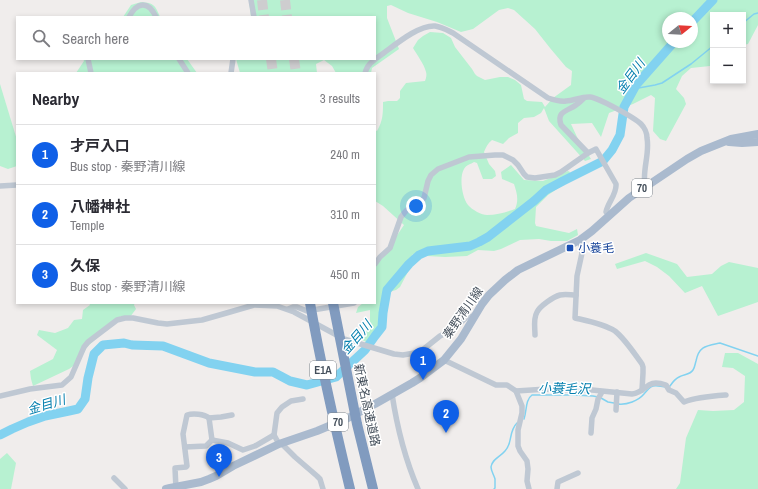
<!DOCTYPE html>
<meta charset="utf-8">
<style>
:root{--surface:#fff;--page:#f2f2f3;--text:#2b2b33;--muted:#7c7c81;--line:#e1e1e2;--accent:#0f5fe7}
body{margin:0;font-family:"Archivo Narrow","Noto Sans JP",sans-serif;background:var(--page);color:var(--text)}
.controls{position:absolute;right:12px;top:12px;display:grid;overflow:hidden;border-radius:0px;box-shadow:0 2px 6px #0003}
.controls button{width:36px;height:36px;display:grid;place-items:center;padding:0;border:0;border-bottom:1px solid var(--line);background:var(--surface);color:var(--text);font:20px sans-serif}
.compass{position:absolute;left:662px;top:12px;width:36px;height:36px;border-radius:50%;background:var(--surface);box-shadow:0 2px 6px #0003;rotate:72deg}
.you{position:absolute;left:416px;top:206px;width:14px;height:14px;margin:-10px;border:3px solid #fff;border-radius:50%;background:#1a73e8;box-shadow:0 0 0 6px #1a73e833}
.badge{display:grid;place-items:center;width:26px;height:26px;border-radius:50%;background:var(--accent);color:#fff;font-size:13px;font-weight:700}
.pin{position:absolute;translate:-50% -33px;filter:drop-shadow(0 1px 2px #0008)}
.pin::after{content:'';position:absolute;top:21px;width:14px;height:12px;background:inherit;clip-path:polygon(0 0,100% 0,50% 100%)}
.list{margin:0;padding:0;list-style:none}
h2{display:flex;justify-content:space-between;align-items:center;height:52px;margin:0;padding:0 16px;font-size:17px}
h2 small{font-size:13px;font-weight:400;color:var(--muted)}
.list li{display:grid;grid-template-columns:26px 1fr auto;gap:12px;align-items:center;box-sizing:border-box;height:60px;padding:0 16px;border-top:1px solid var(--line)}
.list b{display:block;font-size:15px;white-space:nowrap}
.list p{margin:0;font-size:13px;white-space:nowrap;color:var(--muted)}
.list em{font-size:13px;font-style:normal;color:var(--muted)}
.icon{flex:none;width:22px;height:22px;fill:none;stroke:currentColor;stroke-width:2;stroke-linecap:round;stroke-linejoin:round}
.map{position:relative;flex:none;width:758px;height:489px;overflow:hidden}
.search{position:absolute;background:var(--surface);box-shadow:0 2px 6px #0003;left:16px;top:16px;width:360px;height:44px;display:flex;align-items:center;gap:10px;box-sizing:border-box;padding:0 14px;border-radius:0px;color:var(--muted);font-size:15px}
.panel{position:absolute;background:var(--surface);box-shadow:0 2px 6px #0003;left:16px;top:72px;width:360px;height:232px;border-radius:0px}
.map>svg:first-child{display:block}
.green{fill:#b7f1d1;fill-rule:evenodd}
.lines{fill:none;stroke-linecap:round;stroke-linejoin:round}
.stream{stroke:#82d2f0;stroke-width:1.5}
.river{stroke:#82d2f0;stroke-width:9}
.motorway-tunnel{stroke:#cecdcf;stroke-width:10;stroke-dasharray:10 5;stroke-linecap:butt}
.minor{stroke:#bfc8d3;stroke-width:5.5}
.primary{stroke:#aabace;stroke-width:8}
.motorway{stroke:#819bbf;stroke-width:10}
.transit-dot{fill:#1a4fb4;stroke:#fff;stroke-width:1.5}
.labels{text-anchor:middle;stroke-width:3;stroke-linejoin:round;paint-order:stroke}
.shield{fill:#fff;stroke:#7c848c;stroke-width:1}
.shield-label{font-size:11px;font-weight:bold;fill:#444f5b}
.transit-label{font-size:12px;fill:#164399;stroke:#fff;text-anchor:start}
.street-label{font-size:12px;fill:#444f5b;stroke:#fff}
.water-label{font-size:13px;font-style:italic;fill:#047fae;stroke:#fff}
</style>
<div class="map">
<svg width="758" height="489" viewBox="0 0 758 489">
<rect width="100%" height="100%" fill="#f0edec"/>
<g class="green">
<path d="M249,0H758V25L748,44L743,45V15H713V61L710,66L691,68L682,76L676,89L684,98L686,104L666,141L660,139L653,131L655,98L651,95L633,104L609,113L601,137L592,123L571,124L577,137L591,159L585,161L549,121L544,108L541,113L534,117L524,118L518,123V133L509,138L503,144L492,140C488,143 486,147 484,152L489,164L495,171L496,176L492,179H483L477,163L474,162C471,164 466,165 464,169C459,177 462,198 468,205C472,210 482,215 487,215C497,215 506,212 515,209C519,200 517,193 514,184L502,179L501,172L511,165L524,180L543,181L568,171L570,172L566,183L548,195L536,207L535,223L536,226L569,233L577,229L578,235L567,241H551L539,239L520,240L501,249L494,251L478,250L467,256L445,257L427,256L417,252L412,255L411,266L400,287L396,290L389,292L386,307V319L369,343L362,340L370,322V310L356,313L358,307L363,303H375V268L404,225L383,206L375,201V130L377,131C383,121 383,113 383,102L388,101H397L400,98V91L406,83L425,81C426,78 427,75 426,72C424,64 417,55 413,48L418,40L423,36L430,32L443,33L451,38L455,47L472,69L475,74L477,76L485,80L500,77H508L515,80L521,85L524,99L527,101L542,102L545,107L553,98L571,85L572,71L566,67L550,48L535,29L514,10L508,8L499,10L473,29L461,32L437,22L408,13L391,5L387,6V18L399,49L372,68L371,73H336L332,66L324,60L316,64L317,73H240L236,59H375V17H251ZM668,18H692V42H668Z"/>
<path d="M141,2C154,3 155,5 160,17H123L131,5Z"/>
<path d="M83,59H187L197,73H76L84,61Z"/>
<path d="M0,84L17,140V166L8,169L0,166Z"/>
<path d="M646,253L677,264L687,277L712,274L721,266L729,262L758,268V302L718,316L702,286L685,293L669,276L657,267L645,261L617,269L615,264Z"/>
<path d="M89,303H135L134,305L136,309L130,317L121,316L87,347L79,362L69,369L33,386L31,379L30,371L53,359L57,350L37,335L39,330L55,333L68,328L74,320L82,319L83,310L90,305Z"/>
<path d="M725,353H738L758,364V489H676L680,483L686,438L698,410L713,411L734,410L744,402L745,376L733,368L722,367Z"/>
<path d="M7,453L16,463L11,489H0V459Z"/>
</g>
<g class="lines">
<g class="stream">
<path d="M743,23L754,14L758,13"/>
<path d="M633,89L655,85L662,83L691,64L713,46"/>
<path d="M670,386C672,383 675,379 679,377C684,374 690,375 693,370C695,367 695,364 696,361C699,346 706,346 720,343L758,356"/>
<path d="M601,398L608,402L614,403"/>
<path d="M618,404C627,405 638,401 644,394C646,392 648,389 651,387C655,384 661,387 666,387"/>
<path d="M524,419C527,411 525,400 532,395H574L593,396L598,397"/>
<path d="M494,489L495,488C495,485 495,482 495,479C494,475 491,471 491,467C492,459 500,457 505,451C513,443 508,432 517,423"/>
</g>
<g class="river">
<path d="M692,22L713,0"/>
<path d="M0,435L12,429L28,422L45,416L69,411L78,409L85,399L88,378L94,354L103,345L124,343L132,345L163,346L209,363L255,372H273L290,381L307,385L336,377L365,350L375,336L382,327L383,313L387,290L409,264L419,255L428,251L470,246L479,242L488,237L534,201L546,190L563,181L603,161L612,150L620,135L624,107L636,85L674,42"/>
</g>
<g class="motorway-tunnel">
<path d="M262,0L264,17"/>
<path d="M285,0L287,17"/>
<path d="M271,59L273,73"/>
<path d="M294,59L296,73"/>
</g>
<g class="minor">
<path d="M251,0L254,17"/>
<path d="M129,17C137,2 148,0 156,17"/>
<path d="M88,59L91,73"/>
<path d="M179,59L188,73"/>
<path d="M231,73L233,59"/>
<path d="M365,73C366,70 367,67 369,65C372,61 377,58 381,55C395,45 418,25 435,26C442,27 447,30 453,33L548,98C554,100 560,102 566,101C574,101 582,96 590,97C599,98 635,118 641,124C644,127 647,133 647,138C650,154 642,170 645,186"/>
<path d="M584,98C582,100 579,103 576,105C568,111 556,111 561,125L588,153"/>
<path d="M0,186L17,185"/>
<path d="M580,240L582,253L577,276L575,318C588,321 604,324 615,331C625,339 634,353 642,364L643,367V373L642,390"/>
<path d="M375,264L380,257L390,248L401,217L405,212L407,210L420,202L424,198L428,181L431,175L438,169L469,157L495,155H503L513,160L518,165L524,174L527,177L535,178L555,175L561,172L588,153L596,149L616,184C617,194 608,202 606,212L609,215"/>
<path d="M288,309L293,307H297L307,311L354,303"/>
<path d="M535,335C535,328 533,319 537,312C540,306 553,297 560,295C565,294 571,295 576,295"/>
<path d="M444,360L496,385H507L516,391L522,406V413L518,430V446L520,451L527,461L528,469L527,481L529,489"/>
<path d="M516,391L547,389L556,390H592L632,394C648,392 645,378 666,385L669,390L676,393L684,402C697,397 712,396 726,395"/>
<path d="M392,394C397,427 405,459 418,489"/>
<path d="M0,396L30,389L62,385L71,377L84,347L88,342L117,320L125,318H133L158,323L167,324L202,320L230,312L254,305L277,306L294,312L344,339L394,354L403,355L420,352L440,336L452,330L467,317L474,316"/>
<path d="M616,410L617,392"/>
<path d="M209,418L221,417L232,415"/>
<path d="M591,433L592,418L596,409L598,399L602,392"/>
<path d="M212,440L228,443L243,450L255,446L274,435"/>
<path d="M281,443L295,457L317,476L320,479L323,489"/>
<path d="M279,444L274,435L277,413L282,407L291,401L303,399"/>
<path d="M185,447L206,446L212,440"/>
<path d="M114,478L125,489"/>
<path d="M176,489L175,468L186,467L187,466L183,434L187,415C193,413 204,414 209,418L212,440"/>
<path d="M557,489L558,482L578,473"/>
</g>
<g class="primary">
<path d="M729,142L742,143L758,142"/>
<path d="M166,489L170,488L201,482L209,479L216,476L233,466L279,444L317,431L348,418L375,404L412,383L420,378L444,360L461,339L482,304L489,295L505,280L518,270L580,240L592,231L629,198L687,159L701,151L731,139L758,134"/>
</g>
<g class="motorway">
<path d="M310,303C321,365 335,427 350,489"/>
<path d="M333,303L357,424L373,489"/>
</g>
</g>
<rect class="transit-dot" x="566" y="244" width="8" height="8" rx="2"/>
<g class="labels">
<g class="shield">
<rect x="632" y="179" width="20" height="18" rx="3"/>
<rect x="310" y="361" width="26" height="18" rx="3"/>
<rect x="328" y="413" width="20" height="18" rx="3"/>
</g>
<g class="shield-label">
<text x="642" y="192">70</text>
<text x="323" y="374">E1A</text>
<text x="338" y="426">70</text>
</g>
<g class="transit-label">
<text x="578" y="252">小蓑毛</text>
</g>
<g class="street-label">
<text transform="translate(463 313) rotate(-55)" y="4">秦野清川線</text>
<text transform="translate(367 405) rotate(78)" y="4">新東名高速道路</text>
</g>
<g class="water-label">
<text transform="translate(630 76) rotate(-54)" y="5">金目川</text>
<text transform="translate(356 337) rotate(-49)" y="5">金目川</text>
<text transform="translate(564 388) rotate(1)" y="5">小蓑毛沢</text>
<text transform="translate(46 404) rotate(-16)" y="5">金目川</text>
</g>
</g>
</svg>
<div class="controls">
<button>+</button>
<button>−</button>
</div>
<svg class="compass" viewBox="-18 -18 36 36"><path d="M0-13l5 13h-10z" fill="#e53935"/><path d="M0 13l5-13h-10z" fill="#7c7c81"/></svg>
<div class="you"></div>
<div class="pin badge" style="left:423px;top:380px">1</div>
<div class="pin badge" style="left:446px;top:433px">2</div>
<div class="pin badge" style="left:219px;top:477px">3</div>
<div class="search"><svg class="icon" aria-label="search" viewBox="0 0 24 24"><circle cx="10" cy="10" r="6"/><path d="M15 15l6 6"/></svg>Search here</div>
<section class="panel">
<h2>Nearby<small>3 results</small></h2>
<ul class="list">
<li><span class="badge">1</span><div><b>才戸入口</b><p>Bus stop · 秦野清川線</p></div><em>240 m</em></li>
<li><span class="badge">2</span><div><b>八幡神社</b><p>Temple</p></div><em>310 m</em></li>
<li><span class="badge">3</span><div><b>久保</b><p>Bus stop · 秦野清川線</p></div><em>450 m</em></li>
</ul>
</section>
</div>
